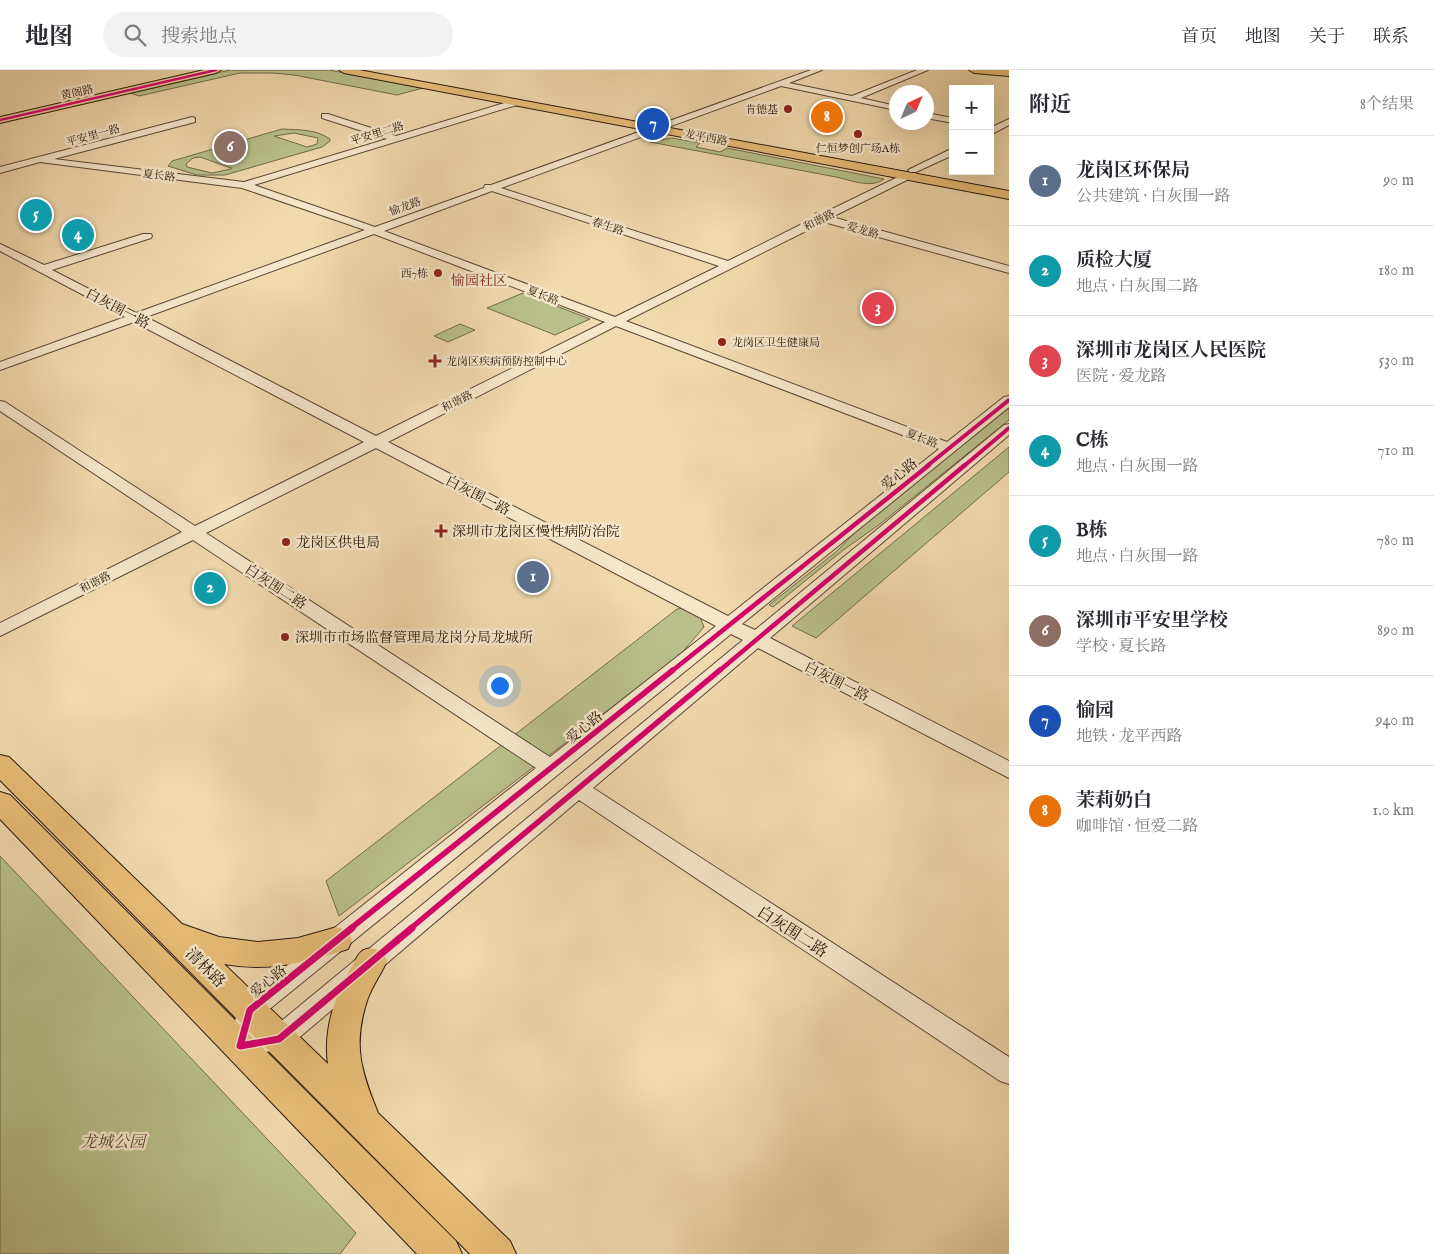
<!DOCTYPE html>
<html lang="zh">
<meta charset="utf-8">
<style>
:root{--surface:#fff;--page:#f2f2f3;--text:#2b2b33;--muted:#7c7c81;--line:#e1e1e2;--accent:#7c3aed}
body{margin:0;font-family:"IM FELL English","Noto Serif SC",serif;background:var(--page);color:var(--text)}
.controls{position:absolute;right:15px;top:15px;display:grid;overflow:hidden;border-radius:0px;box-shadow:0 5px 20px #0002}
.controls button{width:45px;height:45px;display:grid;place-items:center;padding:0;border:0;border-bottom:1px solid var(--line);background:var(--surface);color:var(--text);font:25px sans-serif}
.compass{position:absolute;left:889px;top:15px;width:45px;height:45px;border-radius:50%;background:var(--surface);box-shadow:0 5px 20px #0002;rotate:44deg}
.you{position:absolute;left:499px;top:615px;width:18px;height:18px;margin:-12px;border:4px solid #fff;border-radius:50%;background:#1a73e8;box-shadow:0 0 0 8px #1a73e833}
.badge{display:grid;place-items:center;width:32px;height:32px;border-radius:50%;background:var(--accent);color:#fff;font-size:16px;font-weight:700}
.pin{position:absolute;translate:-50% -50%;border:2px solid #fff;box-shadow:0 1px 5px #0006}
.list{margin:0;padding:0;list-style:none}
h2{display:flex;justify-content:space-between;align-items:center;height:65px;margin:0;padding:0 20px;font-size:21px}
h2 small{font-size:16px;font-weight:400;color:var(--muted)}
.list li{display:grid;grid-template-columns:32px 1fr auto;gap:15px;align-items:center;box-sizing:border-box;height:90px;padding:0 20px;border-top:1px solid var(--line)}
.list b{display:block;font-size:19px;white-space:nowrap}
.list p{margin:0;font-size:16px;white-space:nowrap;color:var(--muted)}
.list em{font-size:16px;font-style:normal;color:var(--muted)}
.icon{flex:none;width:28px;height:28px;fill:none;stroke:currentColor;stroke-width:2;stroke-linecap:round;stroke-linejoin:round}
.map{position:relative;flex:none;width:1009px;height:1184px;overflow:hidden}
header{display:flex;align-items:center;gap:30px;box-sizing:border-box;height:70px;padding:0 25px;background:var(--surface);border-bottom:1px solid var(--line)}
header strong{font-size:24px}
nav{display:flex;gap:28px;margin-inline-start:auto;font-size:18px}
.search{width:350px;height:45px;background:var(--page);display:flex;align-items:center;gap:12px;box-sizing:border-box;padding:0 18px;border-radius:28px;color:var(--muted);font-size:19px}
main{display:flex}
aside{flex:1;background:var(--surface)}
.map>svg:first-child{display:block}
.green{fill:#b9c08b;stroke:#726c4c;fill-rule:evenodd}
.lines{fill:none;stroke-linecap:round;stroke-linejoin:round}
.minor-casing{stroke:#5c4836;stroke-width:2}
.major-casing{stroke:#2a170e;stroke-width:2}
.highway-casing{stroke:#2a170e;stroke-width:2}
.minor{fill:#f6e7ca;fill-rule:evenodd}
.major{fill:#e8bd77;fill-rule:evenodd}
.highway{fill:#e8bd77;fill-rule:evenodd}
.cycleway-far4-casing{stroke:#f6e7ca;stroke-width:4}
.cycleway-far3-casing{stroke:#f6e7ca;stroke-width:6}
.cycleway-far2-casing{stroke:#f6e7ca;stroke-width:7}
.cycleway-far1-casing{stroke:#f6e7ca;stroke-width:9}
.cycleway-casing{stroke:#f6e7ca;stroke-width:10}
.cycleway-far4{stroke:#d6006c;stroke-width:2.5}
.cycleway-far3{stroke:#d6006c;stroke-width:4}
.cycleway-far2{stroke:#d6006c;stroke-width:4.5}
.cycleway-far1{stroke:#d6006c;stroke-width:5.5}
.cycleway{stroke:#d6006c;stroke-width:7}
.poi-dot{fill:#8f2418;stroke:#f6e7ca;stroke-width:2}
.labels{text-anchor:middle;stroke-width:5;stroke-linejoin:round;paint-order:stroke}
.far-street-label{font-size:11px;fill:#2a170e;stroke:#f6e7ca}
.far-poi-label{font-size:11px;fill:#2a170e;stroke:#f6e7ca;text-anchor:end}
.far-quarter-label{font-size:14px;fill:#7a1f14;stroke:#f6e7ca}
.street-label{font-size:14px;fill:#2a170e;stroke:#f6e7ca}
.poi-label{font-size:14px;fill:#2a170e;stroke:#f6e7ca;text-anchor:start}
.near-street-label{font-size:16px;fill:#2a170e;stroke:#f6e7ca}
.near-park-label{font-size:16px;font-style:italic;fill:#554a34;stroke:#f6e7ca}
</style>
<header>
<strong>地图</strong>
<div class="search"><svg class="icon" aria-label="search" viewBox="0 0 24 24"><circle cx="10" cy="10" r="6"/><path d="M15 15l6 6"/></svg>搜索地点</div>
<nav><a>首页</a><a>地图</a><a>关于</a><a>联系</a></nav>
</header>
<main>
<div class="map">
<svg width="1009" height="1184" viewBox="0 0 1009 1184">
<rect width="100%" height="100%" fill="#f1daae"/>
<filter id="stains"><feTurbulence type="fractalNoise" baseFrequency=".004" numOctaves="4"/><feColorMatrix values="0 0 0 0 .2 0 0 0 0 .09 0 0 0 0 .02 0 0 0 .5 -.17"/></filter>
<radialGradient id="worn" r=".72"><stop offset=".6" stop-color="#630" stop-opacity="0"/><stop offset="1" stop-color="#630" stop-opacity=".3"/></radialGradient>
<g class="green">
<path d="M230,0H329L423,18L397,25L294,5L273,3H240L139,26L130,23Z"/>
<path d="M282,59C299,60 316,59 330,69V71L322,77L225,105H197L168,96L172,91ZM294,63L318,68L317,74L307,77L274,66ZM200,87L231,98V99L212,103L187,97L186,94L193,88Z"/>
<path d="M672,68L700,73L696,77L720,82L727,78L884,109C871,119 850,110 836,107L650,72Z"/>
<path d="M523,223L590,249L555,265L487,238Z"/>
<path d="M460,254L475,260L448,272L434,266Z"/>
<path d="M1009,338V350L880,454L842,481L773,537L769,535L837,481L860,457Z"/>
<path d="M1009,377V402L816,568L792,556Z"/>
<path d="M696,537L704,557L680,585L339,846L326,811L677,539Z"/>
<path d="M0,786L356,1163L340,1184H0Z"/>
</g>
<g class="lines">
<defs>
<g id="minor">
<path d="M811,0H822L789,13L852,26L917,0H928L861,28L896,36V40L781,16L501,118L728,191L816,147L815,145L816,143H824L902,105L915,103L920,106L918,108L907,110L832,147L1009,196V203L824,152L626,251L947,372L1004,327L1009,326V337L742,554L755,560L1004,355L1009,354V365L770,568L1009,691V708L758,578L593,718L1009,987V1014L1000,1011L579,730L288,977L240,988L231,984L227,976L241,932L536,698L193,470L0,566V553L182,462L0,341V331L5,332L195,456L364,372L134,252L0,300V292L125,247L0,181V174L44,195L143,164H151L152,166L151,168L52,200L136,243L365,160L242,118L40,92L0,103V97L192,47L195,48V52L54,89L244,112L387,69L322,48V44H328L396,66L514,30H520V34L254,115L375,157L484,118L485,115H491ZM492,121L719,196L615,247L384,161ZM374,164L605,252L376,366L146,247ZM616,256L939,379L728,546L388,372ZM376,378L716,556L550,687L206,463ZM731,564L743,570L273,958L257,961L261,946Z"/>
<path d="M926,43L953,48V53L926,48Z"/>
<path d="M1009,49V55L990,65V58Z"/>
<path d="M953,78V85L916,102H910L908,100Z"/>
</g>
<g id="major">
<path d="M204,0H221L216,3L0,53V47Z"/>
<path d="M339,0H359L1009,121V129L344,3Z"/>
<path d="M969,0H1009V6L974,3Z"/>
<path d="M0,685L9,687L182,854L219,867L258,872L298,868L337,857L348,861L352,870L348,879C306,893 267,902 224,894L328,994C323,960 335,924 353,895C355,891 358,884 361,882C368,876 376,879 383,882L387,891C381,904 373,915 368,928C352,974 361,1001 378,1043L510,1171L516,1184H470L0,710Z"/>
<path d="M0,722L10,725L456,1171L462,1184H417L0,749Z"/>
</g>
<path id="highway" d="M1000,0H1009V3L1002,2Z"/>
</defs>
<use href="#minor" class="minor-casing"/>
<use href="#major" class="major-casing"/>
<use href="#highway" class="highway-casing"/>
<use href="#minor" class="minor"/>
<use href="#major" class="major"/>
<use href="#highway" class="highway"/>
<defs>
<path id="cycleway-far4" d="M0,50L216,0"/>
<g id="cycleway-far3">
<path d="M927,396L1009,330"/>
<path d="M964,396L1009,358"/>
</g>
<g id="cycleway-far2">
<path d="M672,601L929,395"/>
<path d="M719,601L965,395"/>
</g>
<g id="cycleway-far1">
<path d="M350,859L673,600"/>
<path d="M410,859L720,600"/>
</g>
<path id="cycleway" d="M352,858L250,940L240,976L279,969L412,858"/>
</defs>
<use href="#cycleway-far4" class="cycleway-far4-casing"/>
<use href="#cycleway-far3" class="cycleway-far3-casing"/>
<use href="#cycleway-far2" class="cycleway-far2-casing"/>
<use href="#cycleway-far1" class="cycleway-far1-casing"/>
<use href="#cycleway" class="cycleway-casing"/>
<use href="#cycleway-far4" class="cycleway-far4"/>
<use href="#cycleway-far3" class="cycleway-far3"/>
<use href="#cycleway-far2" class="cycleway-far2"/>
<use href="#cycleway-far1" class="cycleway-far1"/>
<use href="#cycleway" class="cycleway"/>
</g>
<g class="poi-dot">
<circle cx="788" cy="39" r="5"/>
<circle cx="858" cy="64" r="5"/>
<circle cx="438" cy="203" r="5"/>
<circle cx="722" cy="272" r="5"/>
<path d="M432.5 283.5h5v5h5v5h-5v5h-5v-5h-5v-5h5z"/>
<path d="M438.5 453.5h5v5h5v5h-5v5h-5v-5h-5v-5h5z"/>
<circle cx="286" cy="472" r="5"/>
<circle cx="285" cy="567" r="5"/>
</g>
<g class="labels">
<g class="far-street-label">
<text transform="translate(77 22) rotate(-13)" y="4">黄阁路</text>
<text transform="translate(377 63) rotate(-17)" y="4">平安里二路</text>
<text transform="translate(93 65) rotate(-15)" y="4">平安里一路</text>
<text transform="translate(706 67) rotate(11)" y="4">龙平西路</text>
<text transform="translate(159 105) rotate(7)" y="4">夏长路</text>
<text transform="translate(405 136) rotate(-20)" y="4">愉龙路</text>
<text transform="translate(819 150) rotate(-27)" y="4">和谐路</text>
<text transform="translate(608 156) rotate(18)" y="4">春生路</text>
<text transform="translate(863 160) rotate(16)" y="4">爱龙路</text>
<text transform="translate(543 225) rotate(21)" y="4">夏长路</text>
<text transform="translate(457 331) rotate(-27)" y="4">和谐路</text>
<text transform="translate(922 368) rotate(21)" y="4">夏长路</text>
<text transform="translate(95 512) rotate(-27)" y="4">和谐路</text>
</g>
<g class="far-poi-label">
<text x="778" y="43">肯德基</text>
<text x="858" y="82" text-anchor="middle">仁恒梦创广场A栋</text>
<text x="428" y="207">西7栋</text>
<text x="732" y="276" text-anchor="start">龙岗区卫生健康局</text>
<text x="446" y="295" text-anchor="start">龙岗区疾病预防控制中心</text>
</g>
<g class="far-quarter-label">
<text x="479" y="215">愉园社区</text>
</g>
<g class="street-label">
<text transform="translate(118 238) rotate(28)" y="5">白灰围一路</text>
<text transform="translate(899 404) rotate(-39)" y="5">爱心路</text>
<text transform="translate(478 425) rotate(27)" y="5">白灰围一路</text>
<text transform="translate(276 516) rotate(33)" y="5">白灰围二路</text>
<text transform="translate(837 611) rotate(27)" y="5">白灰围一路</text>
<text transform="translate(584 657) rotate(-39)" y="5">爱心路</text>
<text transform="translate(268 911) rotate(-39)" y="5">爱心路</text>
</g>
<g class="poi-label">
<text x="452" y="466">深圳市龙岗区慢性病防治院</text>
<text x="296" y="477">龙岗区供电局</text>
<text x="295" y="572">深圳市市场监督管理局龙岗分局龙城所</text>
</g>
<g class="near-street-label">
<text transform="translate(793 861) rotate(33)" y="6">白灰围二路</text>
<text transform="translate(206 897) rotate(45)" y="6">清林路</text>
</g>
<g class="near-park-label">
<text x="113" y="1077">龙城公园</text>
</g>
</g>
<rect width="100%" height="100%" filter="url(#stains)"/>
<rect width="100%" height="100%" fill="url(#worn)"/>
</svg>
<div class="controls">
<button>+</button>
<button>−</button>
</div>
<svg class="compass" viewBox="-18 -18 36 36"><path d="M0-13l5 13h-10z" fill="#e53935"/><path d="M0 13l5-13h-10z" fill="#7c7c81"/></svg>
<div class="you"></div>
<div class="pin badge" style="left:533px;top:507px;background:#5c6f8a">1</div>
<div class="pin badge" style="left:210px;top:518px;background:#0f9aa8">2</div>
<div class="pin badge" style="left:878px;top:238px;background:#e0444e">3</div>
<div class="pin badge" style="left:78px;top:165px;background:#0f9aa8">4</div>
<div class="pin badge" style="left:36px;top:145px;background:#0f9aa8">5</div>
<div class="pin badge" style="left:230px;top:77px;background:#8d6e63">6</div>
<div class="pin badge" style="left:653px;top:54px;background:#1a4fb4">7</div>
<div class="pin badge" style="left:827px;top:47px;background:#e8710a">8</div>
</div>
<aside>
<h2>附近<small>8个结果</small></h2>
<ul class="list">
<li><span class="badge" style="background:#5c6f8a">1</span><div><b>龙岗区环保局</b><p>公共建筑 · 白灰围一路</p></div><em>90 m</em></li>
<li><span class="badge" style="background:#0f9aa8">2</span><div><b>质检大厦</b><p>地点 · 白灰围二路</p></div><em>180 m</em></li>
<li><span class="badge" style="background:#e0444e">3</span><div><b>深圳市龙岗区人民医院</b><p>医院 · 爱龙路</p></div><em>530 m</em></li>
<li><span class="badge" style="background:#0f9aa8">4</span><div><b>C栋</b><p>地点 · 白灰围一路</p></div><em>710 m</em></li>
<li><span class="badge" style="background:#0f9aa8">5</span><div><b>B栋</b><p>地点 · 白灰围一路</p></div><em>780 m</em></li>
<li><span class="badge" style="background:#8d6e63">6</span><div><b>深圳市平安里学校</b><p>学校 · 夏长路</p></div><em>890 m</em></li>
<li><span class="badge" style="background:#1a4fb4">7</span><div><b>愉园</b><p>地铁 · 龙平西路</p></div><em>940 m</em></li>
<li><span class="badge" style="background:#e8710a">8</span><div><b>茉莉奶白</b><p>咖啡馆 · 恒爱二路</p></div><em>1.0 km</em></li>
</ul>
</aside>
</main>
